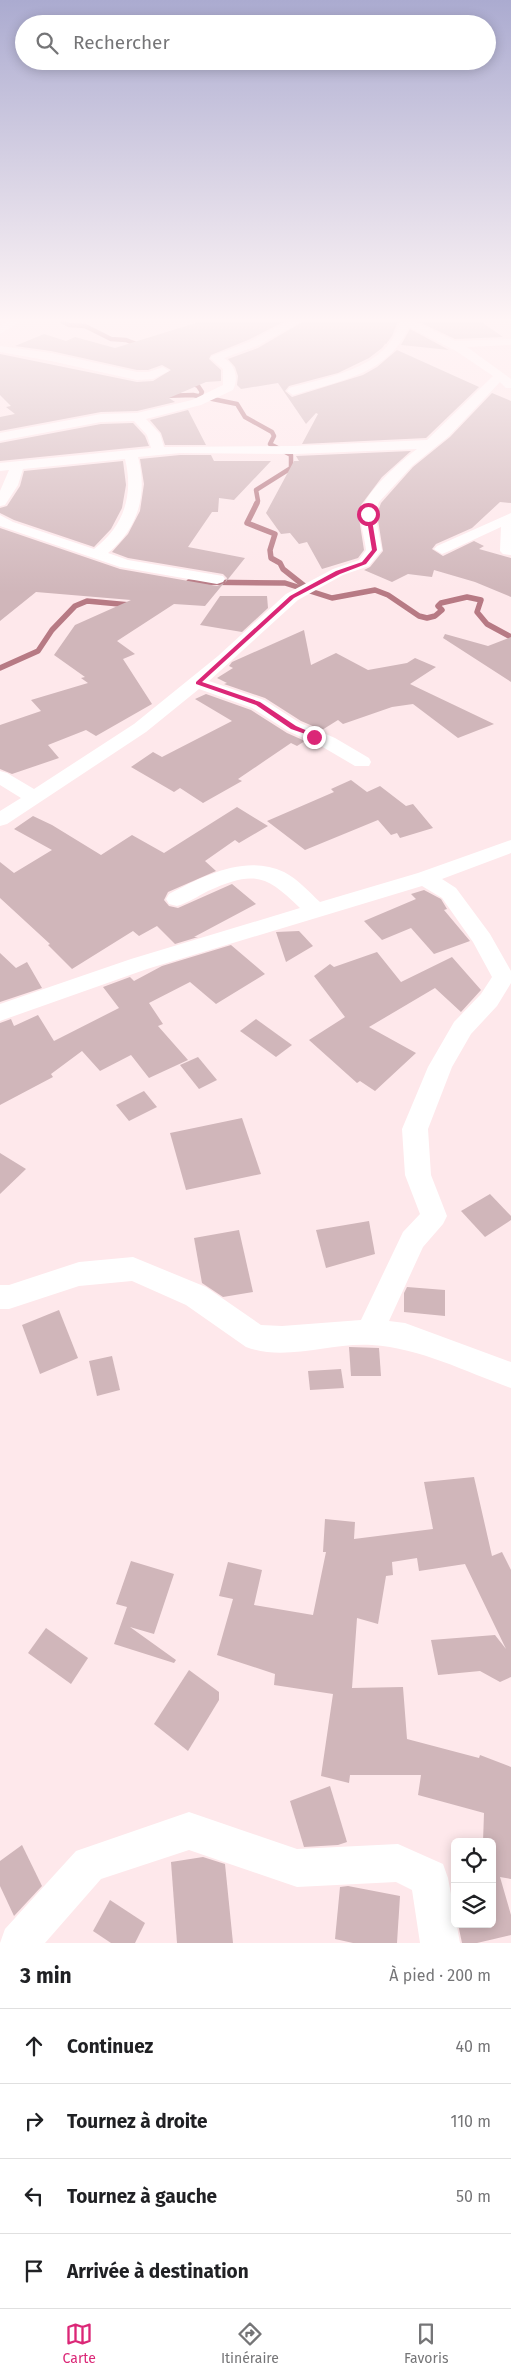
<!DOCTYPE html>
<html lang="fr">
<meta charset="utf-8">
<style>
:root{--surface:#fff;--page:#f6f6f6;--text:#202124;--muted:#757577;--line:#e0e0e0;--accent:#db2777}
body{margin:0;font-family:"Fira Sans",sans-serif;background:var(--page);color:var(--text)}
.controls{position:absolute;right:15px;bottom:15px;display:grid;overflow:hidden;border-radius:8px;box-shadow:0 2px 12px #0003}
.controls button{width:45px;height:45px;display:grid;place-items:center;padding:0;border:0;border-bottom:1px solid var(--line);background:var(--surface);color:var(--text);font:25px sans-serif}
.stop{position:absolute;width:15px;height:15px;margin:-11px;border:4px solid #db2777;border-radius:50%;background:#fff}
.stop.end{background:#db2777;border-color:#fff;box-shadow:0 1px 5px #0008}
.list{margin:0;padding:0;list-style:none}
h2{display:flex;justify-content:space-between;align-items:center;height:65px;margin:0;padding:0 20px;font-size:21px}
h2 small{font-size:16px;font-weight:400;color:var(--muted)}
.list li{display:grid;grid-template-columns:32px 1fr auto;gap:15px;align-items:center;box-sizing:border-box;height:75px;padding:0 20px;border-top:1px solid var(--line)}
.list b{display:block;font-size:19px;white-space:nowrap}
.list em{font-size:16px;font-style:normal;color:var(--muted)}
.icon{flex:none;width:28px;height:28px;fill:none;stroke:currentColor;stroke-width:2;stroke-linecap:round;stroke-linejoin:round}
.map{position:relative;flex:none;width:511px;height:1943px;overflow:hidden}
.search{position:absolute;background:var(--surface);box-shadow:0 2px 12px #0003;left:15px;right:15px;top:15px;height:55px;display:flex;align-items:center;gap:12px;box-sizing:border-box;padding:0 18px;border-radius:28px;color:var(--muted);font-size:19px}
.sheet{height:365px;background:var(--surface)}
nav{display:flex;justify-content:space-around;align-items:center;box-sizing:border-box;height:70px;border-top:1px solid var(--line);background:var(--surface);font-size:14px;color:var(--muted)}
nav a{display:grid;justify-items:center;gap:2px}
nav .on{color:var(--accent)}
.map>svg:first-child{display:block}
.lines{fill:none;stroke-linecap:round;stroke-linejoin:round}
.stream-far1{stroke:#b77a84;stroke-width:4.5}
.stream{stroke:#b77a84;stroke-width:5.5}
.building{fill:#d0b6ba}
.minor{fill:#fff;fill-rule:evenodd}
.route{fill:#db2777}
</style>
<div class="map">
<svg width="511" height="1943" viewBox="0 0 511 1943">
<rect width="100%" height="100%" fill="#fee8eb"/>
<g class="lines">
<g class="stream-far1">
<path d="M62,321L69,325L85,326L111,339L126,340L139,345"/>
<path d="M189,382L198,386L202,392L200,396"/>
<path d="M162,396L193,395L237,404L245,417L272,432L274,436L270,444L291,455V468L256,490L258,501L256,504"/>
</g>
<g class="stream">
<path d="M257,503L247,523L275,534L270,550L271,558L280,563L283,569L307,588"/>
<path d="M189,582L285,583L332,598L375,590L388,595L419,616L427,618L435,616L442,610L438,606L441,603L467,597L481,600L477,612L487,624L511,637"/>
<path d="M0,668L38,651L52,630L75,606L87,601L130,605"/>
</g>
</g>
<g class="building">
<path d="M202,321H285L248,340L211,355L209,359L221,370V381L206,382L169,398L175,402L137,411L101,412L0,431V417L15,414L6,407L11,406L0,395V354L137,382L153,381L171,370L162,365L148,370H137L51,351L15,346L44,334L66,341L75,337L115,348Z"/>
<path d="M304,321H398L392,336L386,344L383,343L385,344L382,348L369,358L338,373L289,386L285,391L292,397L363,375L377,367L397,350L479,387L426,438L302,444L318,414L316,413L306,424L278,383L241,389L237,385L238,376L235,367L228,359L258,348Z"/>
<path d="M417,321H480L503,337L455,339Z"/>
<path d="M410,329L449,350L401,345Z"/>
<path d="M492,393L511,401V503L500,502L472,528L436,544L432,549L443,556L474,541L484,546L479,549L511,558V597L475,582L434,570L432,577L408,574L392,582L364,570L370,567L383,551L377,514L381,503L413,467L450,437Z"/>
<path d="M188,410L206,445H165L161,433L150,420Z"/>
<path d="M133,423L145,436L149,446L0,461V443L101,424Z"/>
<path d="M411,451L382,477L361,505L359,518L364,550L358,558L322,569L307,542L299,544L290,533L281,534L266,513L294,461H299L296,456Z"/>
<path d="M180,455H211L214,461H271L234,500L219,498L218,512H212L188,547L245,558L225,583L227,578L223,574L128,558L112,552L128,534L140,511L144,484L140,459Z"/>
<path d="M123,461L126,485L122,508L111,529L94,547L14,520L0,513V508L7,506L20,486L24,471Z"/>
<path d="M0,528L120,569L217,586L224,583L205,606L174,604L117,641L135,654L123,659L152,704L96,736L86,730L48,745L59,758L12,774L0,769V725L41,711L31,700L88,683L81,678L85,677L54,655L75,625L131,600L36,592L0,621Z"/>
<path d="M220,596H267L268,608L242,632L200,625Z"/>
<path d="M304,630L311,665L336,653L368,670L407,663L415,658L436,667L410,684L494,724L458,738L413,704L392,707L343,724L338,720L322,730L301,721L265,698L224,684L227,683L217,678L233,668L229,666L232,662Z"/>
<path d="M445,634L488,646L511,637V682L443,638Z"/>
<path d="M206,694L251,710L287,733L305,741L297,746L291,743L238,779L242,781L203,803L180,788L174,792L131,767L153,752L162,757L232,721L195,699Z"/>
<path d="M351,780L367,792L380,786L406,806L413,804L433,828L400,838L397,833L391,835L378,820L305,850L267,821L334,792L331,789Z"/>
<path d="M237,807L268,826L239,843L235,840L205,861L216,871L168,892L164,900L169,906L178,908L232,884L256,904L194,937H198L175,944L157,926L139,936L133,931L72,969L48,945L50,944L0,898V862L14,873L52,850L14,829L33,816L52,825L101,855L132,835L164,853Z"/>
<path d="M424,890L441,899L447,909L444,910L470,941L434,954L411,928L382,940L364,921L416,899L411,894Z"/>
<path d="M299,931L313,946L286,962L276,932Z"/>
<path d="M231,945L265,974L216,1004L190,982L149,1003L163,1024L158,1026L188,1060L149,1078L131,1055L100,1071L82,1051L51,1074L53,1077L0,1105V1023L11,1019L14,1026L38,1015L54,1041L119,1008L103,987L130,977L134,981L162,966Z"/>
<path d="M377,952L401,982L452,957L481,990L461,1012L435,988L369,1027L416,1053L375,1091L360,1081L357,1083L309,1040L345,1017L314,976L330,964L334,967Z"/>
<path d="M0,953L16,968L27,962L42,988L0,1002Z"/>
<path d="M256,1019L292,1045L276,1057L240,1031Z"/>
<path d="M198,1057L217,1080L199,1089L180,1065Z"/>
<path d="M144,1091L157,1107L129,1121L116,1105Z"/>
<path d="M242,1118L261,1174L186,1190L170,1133Z"/>
<path d="M0,1153L26,1169L0,1194Z"/>
<path d="M490,1194L511,1216V1220L485,1237L461,1211Z"/>
<path d="M369,1221L375,1254L326,1268L316,1230Z"/>
<path d="M239,1230L253,1292L223,1297L202,1283L194,1238Z"/>
<path d="M407,1287L445,1290V1316L404,1312V1293Z"/>
<path d="M59,1310L78,1358L40,1374L22,1325Z"/>
<path d="M349,1347L379,1348L381,1376H351Z"/>
<path d="M112,1356L120,1390L97,1396L89,1361Z"/>
<path d="M341,1369L344,1388L310,1390L308,1371Z"/>
<path d="M474,1477L492,1556L502,1552L511,1570V1677L500,1682L480,1671L438,1675L431,1640L495,1635L506,1649L465,1564L419,1571L417,1558L392,1562L393,1575L386,1576L378,1624L357,1618L352,1688L403,1687L407,1739L479,1758L480,1755L511,1767V1879L500,1877L511,1915V1935L477,1943H462L458,1924H492V1842H483L484,1813L418,1795L421,1775H350L349,1783L321,1776L333,1694L274,1685L275,1674L217,1655L233,1599L219,1596L228,1562L262,1570L254,1605L313,1615L326,1552H323L325,1519L355,1522L354,1539L433,1529L424,1482Z"/>
<path d="M131,1561L174,1574L154,1634L130,1627L176,1660L174,1663L114,1644L127,1607L116,1604Z"/>
<path d="M46,1628L88,1658L71,1684L28,1653Z"/>
<path d="M189,1670L219,1692V1700L188,1751L154,1724Z"/>
<path d="M330,1786L347,1842L338,1845L304,1847L290,1801Z"/>
<path d="M22,1845L42,1886L14,1916L0,1886V1861Z"/>
<path d="M203,1857L225,1864L233,1943H177L171,1862Z"/>
<path d="M348,1886L400,1896L397,1943H353L335,1939L340,1887Z"/>
<path d="M110,1900L145,1923L135,1943H111L93,1931Z"/>
</g>
<g class="lines">
<g class="minor">
<path d="M8,321H21L0,334V326Z"/>
<path d="M288,321H302L257,346L224,358C235,365 239,377 233,390L201,405L146,419L160,434L164,447L295,446L427,440L493,376L456,351L409,327C388,374 342,380 297,394L293,395L287,391L289,388C328,377 389,368 400,321H413L455,341L511,339V345L467,347L511,379V388H506L500,382L449,436L412,466L379,502L375,514L382,550L369,566L343,575L298,600L209,681L264,700L300,723L335,738L369,758L371,762L369,766H355L321,746L288,731L252,708L199,689L146,732L7,824L0,826V811L21,798L0,785V771L7,773L34,789L134,724L218,656L286,594L333,569L359,560L366,550C365,539 360,525 361,514C362,494 401,461 417,449L295,454L180,453L138,457C148,494 138,529 108,553L128,560L223,576L225,579L223,582L217,584L120,567L0,526V515L13,522L94,549C124,526 134,495 125,459L23,469L18,485L5,505L0,506V491L9,470L0,471V463L151,448L147,435L134,421L101,422L0,441V433L101,414L137,413L192,400L223,385V369L210,358L212,356L249,342Z"/>
<path d="M0,346L51,353L137,372H148L163,367L169,371L153,379L137,380L51,361L0,352Z"/>
<path d="M511,513V555L503,554L500,551L501,527L447,552L442,554L434,549L437,546Z"/>
<path d="M511,840V853L442,879L456,888L490,934L511,971V983L497,1006L471,1034L452,1067L428,1129L431,1175L447,1216L443,1224L423,1247L389,1321L405,1323L511,1362V1388C466,1372 420,1348 372,1345C331,1342 286,1362 246,1347L186,1305L132,1281L79,1286L9,1309H0V1285H9L79,1262L133,1257L206,1287L261,1325L282,1326L361,1320L403,1232L420,1214L405,1175L402,1129L428,1067L454,1022L481,994L492,977L473,942L442,898L422,886L147,969L0,1021V1004L131,959L300,908C266,875 254,870 208,891C198,896 188,903 177,906L169,904L166,899L169,894C203,876 246,854 284,872C298,879 309,892 320,902L418,873Z"/>
<path d="M189,1812L297,1849L398,1844L443,1864L448,1878L460,1943H420L412,1890L396,1882L297,1887L189,1850L101,1879L45,1943H0L5,1929L76,1851Z"/>
</g>
</g>
<linearGradient id="sky" x2="0" y2="1"><stop stop-color="#ababd0"/><stop offset="0.54" stop-color="#fff5f6"/><stop offset="1" stop-color="#fff5f6" stop-opacity="0"/></linearGradient>
<rect width="511" height="593" fill="url(#sky)"/>
<path class="route" d="M368,512L371,514L377,550L366,564L340,574L294,598L202,682L260,702L296,726L317,735V738L291,729L256,705L196,684V682L290,596L336,571L362,562L372,550L366,514Z"/>
</svg>
<div class="controls">
<button><svg class="icon" aria-label="locate" viewBox="0 0 24 24"><circle cx="12" cy="12" r="6"/><path d="M12 2v4M12 18v4M2 12h4M18 12h4"/></svg></button>
<button><svg class="icon" aria-label="layers" viewBox="0 0 24 24"><path d="M12 4l9 5-9 5-9-5zM3 14l9 5 9-5"/></svg></button>
</div>
<div class="stop" style="left:368px;top:514px"></div>
<div class="stop end" style="left:314px;top:737px"></div>
<div class="search"><svg class="icon" aria-label="search" viewBox="0 0 24 24"><circle cx="10" cy="10" r="6"/><path d="M15 15l6 6"/></svg>Rechercher</div>
</div>
<section class="sheet">
<h2>3 min<small>À pied · 200 m</small></h2>
<ul class="list">
<li><svg class="icon" aria-label="ahead" viewBox="0 0 24 24"><path d="M12 20V5M6 11l6-6 6 6"/></svg><div><b>Continuez</b></div><em>40 m</em></li>
<li><svg class="icon" aria-label="right" viewBox="0 0 24 24"><path d="M7 20v-9h11M14 6l5 5-5 5"/></svg><div><b>Tournez à droite</b></div><em>110 m</em></li>
<li><svg class="icon" aria-label="left" viewBox="0 0 24 24"><path d="M17 20v-9H6M10 6l-5 5 5 5"/></svg><div><b>Tournez à gauche</b></div><em>50 m</em></li>
<li><svg class="icon" aria-label="arrive" viewBox="0 0 24 24"><path d="M6 21V4h12l-3 4 3 4H6"/></svg><div><b>Arrivée à destination</b></div></li>
</ul>
</section>
<nav>
<a class="on"><svg class="icon" aria-label="map" viewBox="0 0 24 24"><path d="M3 6l6-2 6 2 6-2v14l-6 2-6-2-6 2zM9 4v14M15 6v14"/></svg>Carte</a>
<a><svg class="icon" aria-label="directions" viewBox="0 0 24 24"><path d="M12 3l9 9-9 9-9-9zM9 14v-3h6M13 9l2 2-2 2"/></svg>Itinéraire</a>
<a><svg class="icon" aria-label="saved" viewBox="0 0 24 24"><path d="M7 4h10v16l-5-4-5 4z"/></svg>Favoris</a>
</nav>
